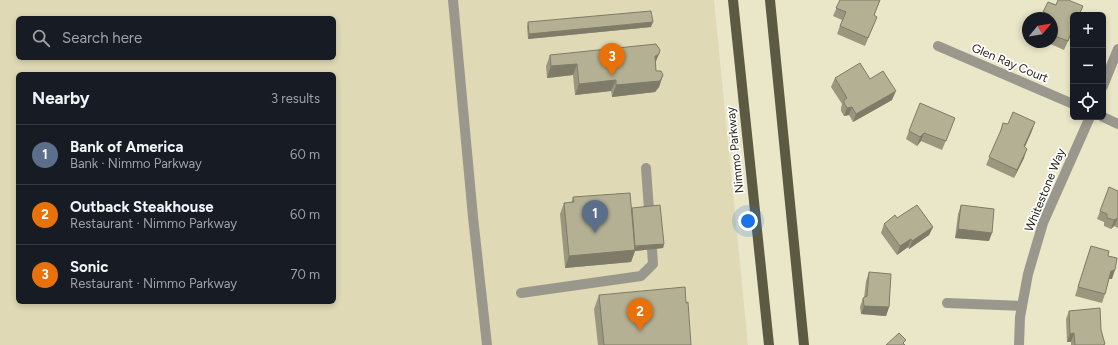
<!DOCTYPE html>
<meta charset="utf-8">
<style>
:root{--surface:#171b24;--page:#242831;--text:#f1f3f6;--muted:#9ea1a6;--line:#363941;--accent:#2563eb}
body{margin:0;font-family:Figtree,sans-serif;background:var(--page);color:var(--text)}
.controls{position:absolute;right:12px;top:12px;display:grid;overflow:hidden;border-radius:6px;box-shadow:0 2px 6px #0003}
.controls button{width:36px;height:36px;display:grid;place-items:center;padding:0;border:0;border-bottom:1px solid var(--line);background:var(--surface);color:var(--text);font:20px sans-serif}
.compass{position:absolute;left:1022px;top:12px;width:36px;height:36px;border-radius:50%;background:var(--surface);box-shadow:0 2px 6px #0003;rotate:60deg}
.you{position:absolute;left:748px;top:221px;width:14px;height:14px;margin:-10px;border:3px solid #fff;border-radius:50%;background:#1a73e8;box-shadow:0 0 0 6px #1a73e833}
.badge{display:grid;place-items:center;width:26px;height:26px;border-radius:50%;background:var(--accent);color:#fff;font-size:13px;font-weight:700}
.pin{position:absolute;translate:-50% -33px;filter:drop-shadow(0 1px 2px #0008)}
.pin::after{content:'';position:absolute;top:21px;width:14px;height:12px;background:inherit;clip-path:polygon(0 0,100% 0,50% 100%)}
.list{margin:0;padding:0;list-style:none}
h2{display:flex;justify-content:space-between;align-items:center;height:52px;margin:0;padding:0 16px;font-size:17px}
h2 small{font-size:13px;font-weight:400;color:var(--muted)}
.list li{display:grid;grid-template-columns:26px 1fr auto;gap:12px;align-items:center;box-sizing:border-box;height:60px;padding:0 16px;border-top:1px solid var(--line)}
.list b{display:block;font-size:15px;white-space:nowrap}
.list p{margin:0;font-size:13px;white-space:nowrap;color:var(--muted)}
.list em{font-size:13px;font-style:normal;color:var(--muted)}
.icon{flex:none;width:22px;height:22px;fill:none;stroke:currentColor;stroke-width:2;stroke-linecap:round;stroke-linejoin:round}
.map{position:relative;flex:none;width:1118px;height:345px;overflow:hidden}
.search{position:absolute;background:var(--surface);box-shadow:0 2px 6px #0003;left:16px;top:16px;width:320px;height:44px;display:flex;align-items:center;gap:10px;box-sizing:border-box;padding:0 14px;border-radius:6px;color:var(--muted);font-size:15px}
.panel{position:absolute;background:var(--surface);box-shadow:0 2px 6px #0003;left:16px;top:72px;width:320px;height:232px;border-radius:6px}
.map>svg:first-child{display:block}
.built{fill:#dfdab5;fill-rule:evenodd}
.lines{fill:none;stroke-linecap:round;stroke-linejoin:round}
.minor{stroke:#9a988c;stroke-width:10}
.major{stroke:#5d5a44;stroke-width:10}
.wall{fill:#9b977f}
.shaded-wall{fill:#7e7b68}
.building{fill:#b4b094;stroke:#7e7b68}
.labels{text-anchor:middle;stroke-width:3.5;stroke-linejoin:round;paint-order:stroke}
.street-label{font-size:12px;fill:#27251a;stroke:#fff}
</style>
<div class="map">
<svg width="1118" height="345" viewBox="0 0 1118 345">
<rect width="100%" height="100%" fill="#eae6c8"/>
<path class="built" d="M0,0H714L748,345H0ZM18,18H334V58H18ZM18,74H334V302H18Z"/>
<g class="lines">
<g class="minor">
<path d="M453,0L473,217L487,345"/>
<path d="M938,46L1073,104"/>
<path d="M1103,86L1118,49"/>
<path d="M1103,117L1118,124"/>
<path d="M646,168L649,210"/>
<path d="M521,293L641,276L653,264L652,249"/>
<path d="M947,303L1022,306"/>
<path d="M1019,345L1020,317L1028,274L1043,223L1090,117"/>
</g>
<g class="major">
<path d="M733,0L769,345"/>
<path d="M770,0L804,345"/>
</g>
</g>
<g class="wall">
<path d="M840,0H880L874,16L877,17L865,46L837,34L842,20L833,16Z"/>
<path d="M1048,2L1056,5L1083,6L1079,15H1073V30L1064,50L1046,42H1052V18L1043,14Z"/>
<path d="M528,22L651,27L528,39L527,27Z"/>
<path d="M550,55L656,63V71L663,75L659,87L655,92L612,97L611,91L575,95L573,75L547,78L546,66Z"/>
<path d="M835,78L870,79L892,100L853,122L849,115L844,116L841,111V108L842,104L831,87Z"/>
<path d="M1035,122L1025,147L1024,158L1014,178L986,165L999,135L1003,123L1008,124Z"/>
<path d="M952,126L942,150L921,141L917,146L906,139L909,131Z"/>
<path d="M1118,191V228L1114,226L1111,229L1104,226V222L1097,219L1100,211Z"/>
<path d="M573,197L632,208L664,244L663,248L635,251L631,262L565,268L560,214L564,203H571Z"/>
<path d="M961,205L989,241L955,238L958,214Z"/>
<path d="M897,218L933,227L929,235L909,249L908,247L897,255L881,233L884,224Z"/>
<path d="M1091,246L1108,256L1112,279H1109L1105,294L1102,303L1075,296Z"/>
<path d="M869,272L889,307L886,316L861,314L860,307L863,298H864L866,281Z"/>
<path d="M599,295L691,345H598L594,309Z"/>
<path d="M1069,311L1101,330L1105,345H1071V342H1067L1066,319Z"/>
</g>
<g class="shaded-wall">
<path d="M653,22L651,27L528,39L529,34Z"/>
<path d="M659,54L654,66L655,56Z"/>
<path d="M577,64L573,75L547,78L551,66Z"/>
<path d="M663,75L659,87L655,92L612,97L616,85Z"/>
<path d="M616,80L611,91L575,95L579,84Z"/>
<path d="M896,91L892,100L853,122L856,114Z"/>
<path d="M852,107L849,115L844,116L847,108Z"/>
<path d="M1035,122L1032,131L1021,155L1024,146Z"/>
<path d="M924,133L921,141L917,146L920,137Z"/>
<path d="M1027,149L1024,158L1014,178L1017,170Z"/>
<path d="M1118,218L1114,226L1111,229L1114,220Z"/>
<path d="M933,227L929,235L909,249L912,241Z"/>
<path d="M958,229L992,233L989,241L955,238Z"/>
<path d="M911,239L908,247L897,255L900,246Z"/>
<path d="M664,244L663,248L635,251L631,262L565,268L569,256L632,247Z"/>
<path d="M1115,270L1112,279H1108L1111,271Z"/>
<path d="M864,306L889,307L886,316L861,314Z"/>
<path d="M1074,333L1071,342H1067L1070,334Z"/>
</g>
<g class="building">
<path d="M840,0H880L874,15L877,17L868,38L840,26L846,12L836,8Z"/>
<path d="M1058,0H1068L1083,6L1079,15H1073V28L1068,41L1052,35V18H1036L1039,13L1050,17V15L1043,12L1048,2L1056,5Z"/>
<path d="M651,11L653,22L529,34L528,22Z"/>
<path d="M656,44L660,50L659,54L655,56L656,71H661L663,75L660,81L616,85V80L579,84L577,64L551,66L550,55Z"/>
<path d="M860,63L870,79L883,71L896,91L856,114L852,107L847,108L844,103V100L847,98L835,78Z"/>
<path d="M920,103L955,118L946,141L924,133L920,137L909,131Z"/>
<path d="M1013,112L1035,122L1024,146L1027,149L1017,170L989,157L1001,130L1003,123L1008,124Z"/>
<path d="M1109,187L1118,191V218L1114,220L1107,218V214L1100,211Z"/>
<path d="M630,193L635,250L569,256L564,203L574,202L573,197Z"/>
<path d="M660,205L664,244L635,246L632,208Z"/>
<path d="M917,205L933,227L912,241L911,239L900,246L884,224L895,215L897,218Z"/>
<path d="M961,205L994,209L992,233L958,229Z"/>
<path d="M1091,246L1109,251L1108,256L1117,258L1115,270L1111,271L1105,294L1078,287Z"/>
<path d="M869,272L891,274L889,307L864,306L863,298L867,296Z"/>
<path d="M685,287L686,303L688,302L691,345H604L599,295Z"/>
<path d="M1100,308L1101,330L1105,344L1103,345H1075L1074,333L1070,334L1069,311Z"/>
<path d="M899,333L906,340L903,343L905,345H886Z"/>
</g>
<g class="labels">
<g class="street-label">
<text transform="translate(1010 63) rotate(23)" y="4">Glen Ray Court</text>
<text transform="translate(735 150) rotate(-96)" y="4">Nimmo Parkway</text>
<text transform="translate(1045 190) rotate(-68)" y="4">Whitestone Way</text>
</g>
</g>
</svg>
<div class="controls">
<button>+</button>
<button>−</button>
<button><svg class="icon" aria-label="locate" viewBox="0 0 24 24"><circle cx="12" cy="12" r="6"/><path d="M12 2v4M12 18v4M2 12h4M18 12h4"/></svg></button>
</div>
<svg class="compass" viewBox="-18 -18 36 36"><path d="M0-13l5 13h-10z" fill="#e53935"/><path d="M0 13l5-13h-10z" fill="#9ea1a6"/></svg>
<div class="you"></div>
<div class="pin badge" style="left:595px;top:233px;background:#5c6f8a">1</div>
<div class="pin badge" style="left:640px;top:331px;background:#e8710a">2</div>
<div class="pin badge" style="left:612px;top:76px;background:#e8710a">3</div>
<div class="search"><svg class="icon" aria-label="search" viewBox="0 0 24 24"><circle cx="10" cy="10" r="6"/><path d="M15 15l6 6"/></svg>Search here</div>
<section class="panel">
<h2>Nearby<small>3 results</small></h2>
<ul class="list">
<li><span class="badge" style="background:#5c6f8a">1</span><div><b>Bank of America</b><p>Bank · Nimmo Parkway</p></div><em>60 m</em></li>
<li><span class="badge" style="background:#e8710a">2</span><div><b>Outback Steakhouse</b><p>Restaurant · Nimmo Parkway</p></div><em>60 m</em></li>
<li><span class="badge" style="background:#e8710a">3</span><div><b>Sonic</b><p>Restaurant · Nimmo Parkway</p></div><em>70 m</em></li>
</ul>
</section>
</div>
